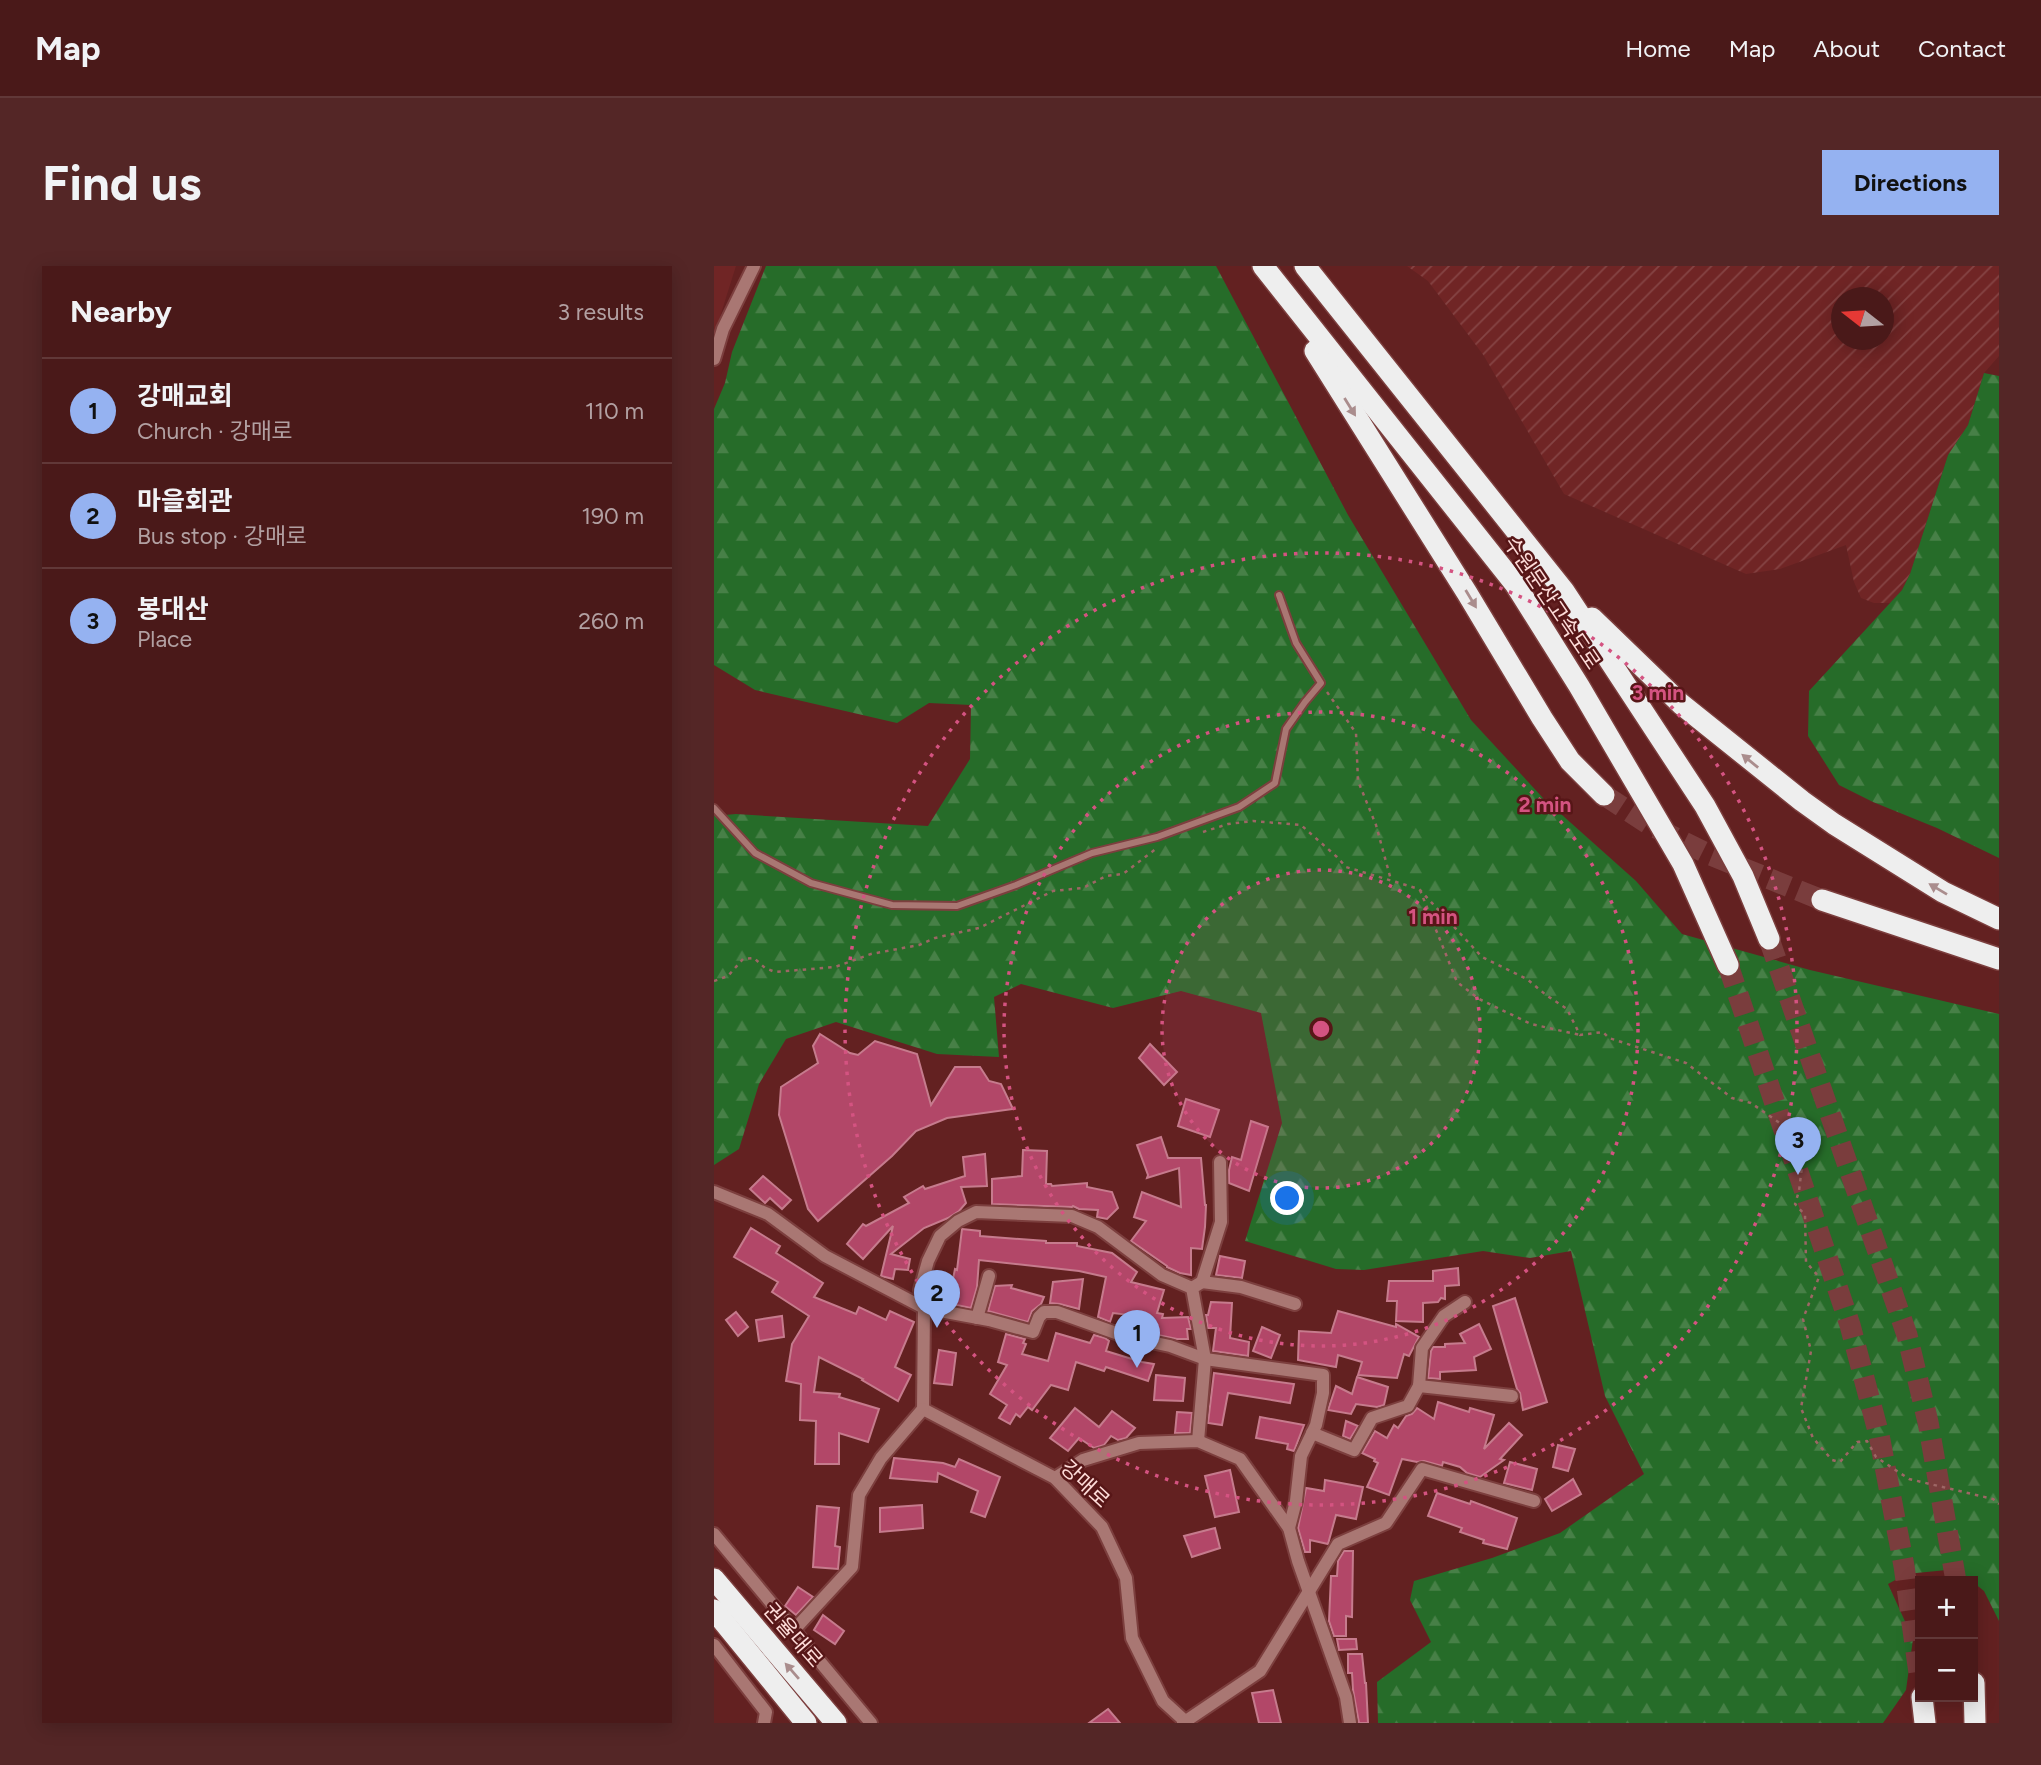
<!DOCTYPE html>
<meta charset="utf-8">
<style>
:root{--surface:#4a1919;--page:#542626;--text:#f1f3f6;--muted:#b2a0a2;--line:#613838;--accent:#95b2f1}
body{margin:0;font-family:Figtree,"Noto Sans KR",sans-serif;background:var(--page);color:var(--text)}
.controls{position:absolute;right:21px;bottom:21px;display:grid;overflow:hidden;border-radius:0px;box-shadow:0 4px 18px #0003}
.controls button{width:63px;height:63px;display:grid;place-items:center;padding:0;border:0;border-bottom:2px solid var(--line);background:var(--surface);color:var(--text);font:35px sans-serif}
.compass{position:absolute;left:1117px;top:21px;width:63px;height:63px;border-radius:50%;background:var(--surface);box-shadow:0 4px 18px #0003;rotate:287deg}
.you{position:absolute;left:574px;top:933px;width:24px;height:24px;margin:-18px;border:5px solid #fff;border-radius:50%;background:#1a73e8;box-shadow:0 0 0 10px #1a73e833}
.badge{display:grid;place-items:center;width:46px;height:46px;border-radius:50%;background:var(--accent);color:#111;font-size:23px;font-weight:700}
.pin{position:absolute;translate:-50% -58px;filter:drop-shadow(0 2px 4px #0008)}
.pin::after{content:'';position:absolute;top:37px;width:24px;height:21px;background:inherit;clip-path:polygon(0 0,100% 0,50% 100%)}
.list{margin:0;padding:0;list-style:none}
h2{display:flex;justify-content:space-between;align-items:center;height:91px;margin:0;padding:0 28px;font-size:30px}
h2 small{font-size:23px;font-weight:400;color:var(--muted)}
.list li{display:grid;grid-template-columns:46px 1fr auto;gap:21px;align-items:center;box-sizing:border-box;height:105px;padding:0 28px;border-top:2px solid var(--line)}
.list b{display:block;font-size:26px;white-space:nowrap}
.list p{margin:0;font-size:23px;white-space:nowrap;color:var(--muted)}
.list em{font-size:23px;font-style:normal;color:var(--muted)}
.map{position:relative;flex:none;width:1285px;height:1457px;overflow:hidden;border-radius:0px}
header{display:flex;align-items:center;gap:42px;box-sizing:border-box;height:98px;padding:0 35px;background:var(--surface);border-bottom:2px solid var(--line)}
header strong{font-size:33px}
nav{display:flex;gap:38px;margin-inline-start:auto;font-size:24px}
.intro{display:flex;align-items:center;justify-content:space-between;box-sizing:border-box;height:168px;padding:0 42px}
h1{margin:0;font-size:49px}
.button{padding:18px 32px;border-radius:0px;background:var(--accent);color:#111;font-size:24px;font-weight:700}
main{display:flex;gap:42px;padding:0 42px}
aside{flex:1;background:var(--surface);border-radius:0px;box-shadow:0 4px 18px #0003}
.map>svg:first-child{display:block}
.built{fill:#702525}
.industrial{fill:url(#industrial-furrows);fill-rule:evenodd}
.forest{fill:url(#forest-firs)}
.building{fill:#b24768;stroke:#c67b8d;stroke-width:2}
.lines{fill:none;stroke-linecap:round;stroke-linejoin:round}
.highway-tunnel{stroke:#7a3d3d;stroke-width:21;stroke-dasharray:21 10;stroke-linecap:butt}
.lane-casing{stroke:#7c3f3e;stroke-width:10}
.street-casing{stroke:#7c3f3e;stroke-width:16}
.highway-casing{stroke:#7c3f3e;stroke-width:24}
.path{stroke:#9d6665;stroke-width:2.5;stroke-dasharray:3.5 5;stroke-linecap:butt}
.lane{stroke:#a97773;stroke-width:6}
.street{stroke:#a97773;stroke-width:12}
.highway{stroke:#eee;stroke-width:21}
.oneway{fill:#aa8d8d}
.ring{fill:none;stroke:#d45381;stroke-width:3.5;stroke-dasharray:3.5 7}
.labels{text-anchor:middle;stroke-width:5;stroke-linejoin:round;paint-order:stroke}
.street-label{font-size:21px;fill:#fedcd9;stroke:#571617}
.centre{fill:#d45381;stroke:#571617;stroke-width:3.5}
.ring-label{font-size:21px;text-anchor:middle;font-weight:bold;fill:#d45381;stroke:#571617;stroke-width:5;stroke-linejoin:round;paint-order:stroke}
</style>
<header>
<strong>Map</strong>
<nav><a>Home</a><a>Map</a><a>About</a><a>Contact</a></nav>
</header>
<div class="intro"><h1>Find us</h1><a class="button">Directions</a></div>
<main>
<aside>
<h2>Nearby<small>3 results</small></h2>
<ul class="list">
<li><span class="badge">1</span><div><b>강매교회</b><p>Church · 강매로</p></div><em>110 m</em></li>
<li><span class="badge">2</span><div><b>마을회관</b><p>Bus stop · 강매로</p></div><em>190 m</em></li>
<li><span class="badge">3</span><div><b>봉대산</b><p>Place</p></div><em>260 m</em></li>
</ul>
</aside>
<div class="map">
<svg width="1285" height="1457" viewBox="0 0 1285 1457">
<defs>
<pattern id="industrial-furrows" width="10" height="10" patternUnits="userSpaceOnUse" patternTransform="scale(1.75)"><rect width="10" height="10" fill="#702525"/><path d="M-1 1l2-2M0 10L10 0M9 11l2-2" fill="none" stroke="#854444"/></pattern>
<pattern id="forest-firs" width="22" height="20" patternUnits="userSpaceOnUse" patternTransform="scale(1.75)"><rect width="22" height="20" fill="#266c29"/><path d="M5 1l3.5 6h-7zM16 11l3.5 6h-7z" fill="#478047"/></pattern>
</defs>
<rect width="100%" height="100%" fill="#632121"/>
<path class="built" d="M0,0H22L0,70Z"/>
<path class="industrial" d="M693,0H1285V90L1270,107L1254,159L1234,189L1196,308L1188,324L1176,337H1160L1147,332L1140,316L1132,279L1066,303L1032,308L850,228L770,90L714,15ZM1128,32H1170V74H1128Z"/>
<g class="forest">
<path d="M52,0H502L634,249L757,454L829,532L922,615L968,668L1096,704L1285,748V1355L1270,1325L1243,1303L1192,1308L1174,1318L1199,1373L1192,1424L1169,1457H664L663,1416L717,1376L696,1334L700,1315L778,1292L846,1267L930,1208L891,1130L857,985L816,992L769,985L650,1004L622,1003L531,975L568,857L547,747L467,725L399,742L307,718L280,731L285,791L223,788L122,756L72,773L45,818L25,883L0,899V550L22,548L214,560L256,493L257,439L215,437L183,457L41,424L0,399V143L11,117L18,86Z"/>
<path d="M1270,107L1285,110V592L1223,562L1159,536L1125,519L1094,470L1095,425L1188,324L1196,308L1234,189L1254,159Z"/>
</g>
<g class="building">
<path d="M106,768L136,787L144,789L161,775L203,788L217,839L241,801H266L275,815L287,818L299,843L233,852L202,865L178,890L104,955L94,943L65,849L67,821L104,797L99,780Z"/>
<path d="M436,778L463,806L450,819L425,792Z"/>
<path d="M472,833L505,844L496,871L464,860Z"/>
<path d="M537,855L554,861L535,925L515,917V904L518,891L527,894Z"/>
<path d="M447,871L454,892H487L491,939H492L491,961L488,983L477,982V1009L466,1007L453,1001V1000L417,975L432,955L420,951L428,926L467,941L465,902L433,912L434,909L423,879Z"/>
<path d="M309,884L333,885L332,918H337L338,920L373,917V921L398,926L404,942L393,953L383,951L384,944L365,943L359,940L358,941L278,938V913L308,910Z"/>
<path d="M271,888L273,920L247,921L252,937L245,945L234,952L210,962L177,988L196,993L194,1004L181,1003L179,1013L167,1010L179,960L149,993L133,978L149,958L152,960L195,937L190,931L209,920L211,923L251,910L249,891Z"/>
<path d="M49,910L77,934L68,943L56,932L51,937L36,923Z"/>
<path d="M37,962L66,980L62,987L109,1017L100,1031L142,1048L145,1041L172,1054L176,1045L200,1056L181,1101L197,1109L184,1135L148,1114L149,1113L105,1091L100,1126L126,1128L125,1131L165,1143L154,1176L125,1167V1198H101L102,1155L86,1154L87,1118L72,1115L78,1078L95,1050L58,1026L64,1016L20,991Z"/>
<path d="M248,963L266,965V970L332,975V977H363V980L398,987L423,1006L417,1016L450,1024L443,1047L449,1048L448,1052L474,1051L477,1063H473L474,1073H463L420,1064L424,1050L399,1047L396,1056L384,1051L392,1011L365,1005L265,994L263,1021L257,1042L228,1036L231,1022L237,1023L241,1003L243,1004Z"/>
<path d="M506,990L531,995L528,1012L502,1009Z"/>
<path d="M744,1002L745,1019L731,1020V1033L727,1032L724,1036L709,1037V1056L682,1055L683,1035H673L675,1015H719V1005Z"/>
<path d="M369,1013L365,1043L346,1038L336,1037L339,1016Z"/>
<path d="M298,1019L297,1022L330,1031L327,1038L318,1045L314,1056L274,1045L281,1020Z"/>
<path d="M801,1032L833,1136L809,1144L806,1127L803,1123L779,1040Z"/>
<path d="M497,1036L518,1037L516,1072L535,1076L534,1090L499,1085L502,1062H494L492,1049H494Z"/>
<path d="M624,1045L682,1061V1058L705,1071L695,1090L690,1088L683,1112L644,1109L648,1096L624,1089L622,1101L584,1094L585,1065L617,1067Z"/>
<path d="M22,1046L34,1061L24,1070L12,1054Z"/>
<path d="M68,1050L70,1071L45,1075L42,1054Z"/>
<path d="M765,1058L777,1083L760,1091L762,1104L726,1106V1113L714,1112L717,1085L719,1081H731V1078L751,1077L746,1068Z"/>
<path d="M548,1061L566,1069L557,1092L539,1085Z"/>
<path d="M342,1067L376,1077L380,1069L391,1072L395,1075L392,1085L428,1096L440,1098L434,1115L392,1101L390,1105L362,1096L354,1124L337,1119L318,1144L314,1141L306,1151L302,1148L296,1158L285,1152L293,1139L276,1128L293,1099L284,1096L292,1068L311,1073L309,1077L312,1078L308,1088L334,1095Z"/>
<path d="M225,1084L242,1087L238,1119L220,1117Z"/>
<path d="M500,1107L580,1118L576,1137L514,1127L508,1159L494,1157Z"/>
<path d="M442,1109L471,1112L469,1135L440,1134Z"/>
<path d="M643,1111L674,1121L670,1139L663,1141L642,1138L637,1148L614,1144L622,1120L638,1128Z"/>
<path d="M724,1136L755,1146L756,1142L780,1149L770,1183L795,1157L808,1169L786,1193L790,1194L766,1211L753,1207L746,1201L729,1196L728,1200L710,1195L703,1196L688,1193L675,1229L653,1221L664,1197L660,1195L661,1193L648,1187L661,1165L673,1172L680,1159L684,1162L692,1150L698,1148L703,1142L720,1153Z"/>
<path d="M361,1142L385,1161L398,1145L421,1162L412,1172L404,1174L397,1170L390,1179L380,1182L365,1172L354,1185L336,1172Z"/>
<path d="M463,1146L478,1147L476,1167H461Z"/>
<path d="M546,1151L590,1159L580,1185L573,1183L574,1178L542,1172Z"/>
<path d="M632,1155L644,1160L636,1173L629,1170Z"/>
<path d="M844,1179L861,1183L854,1205L839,1201Z"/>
<path d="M180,1192L229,1197L241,1201L245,1193L286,1211L271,1251L257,1246L264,1225L224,1207L223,1216L176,1212Z"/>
<path d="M796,1196L823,1203L818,1224L790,1217Z"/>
<path d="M516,1204L525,1246L501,1251L491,1210Z"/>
<path d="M859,1213L867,1228L838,1245L831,1233Z"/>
<path d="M611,1214L649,1221L642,1253L622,1249L614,1278L596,1274V1286H591L584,1262L592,1222L610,1225Z"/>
<path d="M723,1227L756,1238L757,1235L803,1252L793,1283L769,1277L770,1274L746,1266L748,1262L714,1250Z"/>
<path d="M208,1239L209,1262L166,1266V1242Z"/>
<path d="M103,1240L125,1242L121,1280L126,1281L124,1303L99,1301Z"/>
<path d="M501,1262L506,1282L478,1291L470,1270Z"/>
<path d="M630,1285H639L638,1351L632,1350V1370H620L615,1355L617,1310H623L624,1295Z"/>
<path d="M84,1321L99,1331L82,1349L71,1340Z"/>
<path d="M109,1349L130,1365L121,1378L100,1364Z"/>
<path d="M623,1373H642L643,1383L625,1384Z"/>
<path d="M634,1388H648L651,1417H652L654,1457H645L639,1424L638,1407H634Z"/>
<path d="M559,1424L567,1457H545L538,1427Z"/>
<path d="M394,1443L406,1457H375Z"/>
</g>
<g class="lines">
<g class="highway-tunnel">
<path d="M890,529L936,559L994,588L1108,634"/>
<path d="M1055,673L1193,1069L1214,1156L1242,1315"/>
<path d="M1014,699L1136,1059L1165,1169L1190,1300L1206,1414"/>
</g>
<defs>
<path id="lane" d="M0,542L41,587L97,617L178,639L243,640L302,619L378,587L443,571L525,541L561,517L572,463L591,436L607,417L582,377L565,329"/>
<g id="street">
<path d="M0,93L9,63L40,0"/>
<path d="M0,926L54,948L111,990L210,1042L209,1143L341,1212L388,1261L412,1312L418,1372L449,1435L473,1457"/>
<path d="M488,1016L527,1021L581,1038"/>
<path d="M478,1022L448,1009L384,961L358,950L262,946L244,955L226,970L214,995L206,1024L210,1042L275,1054L319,1066L325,1051L330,1046H343L413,1071L456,1080L491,1093L609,1109V1127L602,1159L587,1190L582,1235L575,1262"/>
<path d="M263,1052L275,1010"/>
<path d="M705,1120L708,1082L730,1050L751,1036"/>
<path d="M598,1167L640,1184L658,1152L694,1140L705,1120L798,1130"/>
<path d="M484,1175L491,1093L478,1022L488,1016L507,956L506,896"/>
<path d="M341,1212L369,1194L425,1177L484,1175L526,1193L575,1262L584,1295L632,1431L636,1457"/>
<path d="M0,1268L157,1457"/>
<path d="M80,1364L138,1301L145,1229L167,1192L209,1143"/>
<path d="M0,1379L52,1446L50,1457"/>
<path d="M469,1457L546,1405L624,1278L672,1257L708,1203L820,1235"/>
</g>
<g id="highway">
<path d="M549,0L801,318L865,420L969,598L1014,699"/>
<path d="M591,0L850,325L991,540L1029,610L1055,673"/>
<path d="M601,85L753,327L828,452L856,495L890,529"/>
<path d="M878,352L967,438L1088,535L1120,558L1229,626L1285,653"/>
<path d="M1108,634L1285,693"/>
<path d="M0,1313L122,1457"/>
<path d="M0,1344L92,1457"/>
<path d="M1260,1417L1261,1457"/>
<path d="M1208,1431L1211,1457"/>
</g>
</defs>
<use href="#lane" class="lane-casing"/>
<use href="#street" class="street-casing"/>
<use href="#highway" class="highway-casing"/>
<g class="path">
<path d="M613,426L642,467L644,515L662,559L677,614"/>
<path d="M489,566L514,558L539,555L587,559L623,591L632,601L705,623L768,691L813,713L832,729L853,743L866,769L889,766L895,772L972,797L1018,832L1037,837L1070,860L1071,869L1089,892L1085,925L1081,938L1091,949L1092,996L1105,1011L1089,1053L1097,1085L1087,1142L1099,1172L1118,1194L1126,1196L1143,1176L1153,1175L1162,1191L1195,1213L1279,1233L1285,1238"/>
<path d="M706,624L743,716L765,733L817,758L866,769"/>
<path d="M0,715L14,710L29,693L40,692L51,702L61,706L121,701L157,688L205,679L221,672L265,662L339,625L369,622L392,610L409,608L443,582"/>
</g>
<use href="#lane" class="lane"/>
<use href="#street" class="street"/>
<use href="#highway" class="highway"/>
</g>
<defs><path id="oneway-solid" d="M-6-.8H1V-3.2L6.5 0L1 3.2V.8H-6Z" transform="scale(1.75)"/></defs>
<g class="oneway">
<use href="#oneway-solid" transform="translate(636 141) rotate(58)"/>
<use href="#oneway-solid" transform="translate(757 333) rotate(59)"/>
<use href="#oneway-solid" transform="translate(1036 495) rotate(-141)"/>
<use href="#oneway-solid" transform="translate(1224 623) rotate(-149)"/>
<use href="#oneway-solid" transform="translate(78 1405) rotate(-131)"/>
</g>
<circle cx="607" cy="763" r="159" fill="#d45381" fill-opacity=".12"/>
<g class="ring">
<circle cx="607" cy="763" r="159"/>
<circle cx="607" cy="763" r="317"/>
<circle cx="607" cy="763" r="476"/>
</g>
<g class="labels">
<g class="street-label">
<text transform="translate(838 337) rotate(56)" y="7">수원문산고속도로</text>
<text transform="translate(371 1218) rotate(43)" y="7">강매로</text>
<text transform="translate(79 1369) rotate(49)" y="7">권율대로</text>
</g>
</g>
<circle cx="607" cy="763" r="10" class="centre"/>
<g class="ring-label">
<text x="944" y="434">3 min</text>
<text x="831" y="546">2 min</text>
<text x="719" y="658">1 min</text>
</g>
</svg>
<div class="controls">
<button>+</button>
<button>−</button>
</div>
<svg class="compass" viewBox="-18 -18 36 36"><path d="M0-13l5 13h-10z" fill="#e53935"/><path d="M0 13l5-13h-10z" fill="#b2a0a2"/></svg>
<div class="you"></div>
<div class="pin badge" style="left:423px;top:1102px">1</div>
<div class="pin badge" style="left:223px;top:1062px">2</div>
<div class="pin badge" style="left:1084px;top:909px">3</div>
</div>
</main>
